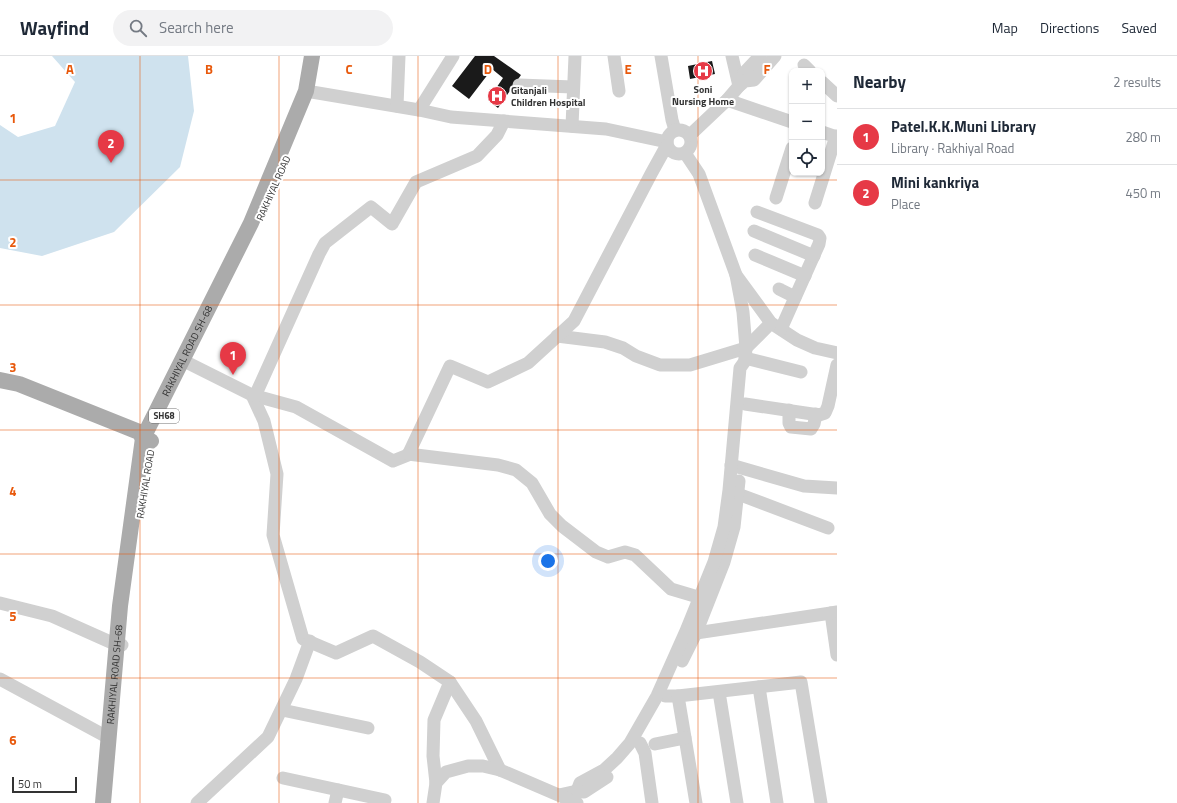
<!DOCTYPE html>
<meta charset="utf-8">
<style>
:root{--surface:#fff;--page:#f2f2f3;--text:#1f2937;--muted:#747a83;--line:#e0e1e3;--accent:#e63946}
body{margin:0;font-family:"Titillium Web",sans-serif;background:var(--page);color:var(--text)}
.controls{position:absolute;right:12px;top:12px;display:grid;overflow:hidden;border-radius:8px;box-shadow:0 1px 3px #0004}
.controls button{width:36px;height:36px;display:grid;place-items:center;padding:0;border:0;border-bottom:1px solid var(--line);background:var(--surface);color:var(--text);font:20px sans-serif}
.scale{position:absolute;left:12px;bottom:10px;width:65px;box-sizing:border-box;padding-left:4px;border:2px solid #333;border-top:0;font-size:11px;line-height:14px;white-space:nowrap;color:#333;-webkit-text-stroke:3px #fff;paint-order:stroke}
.you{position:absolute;left:548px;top:505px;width:14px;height:14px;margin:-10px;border:3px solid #fff;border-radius:50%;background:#1a73e8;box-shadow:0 0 0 6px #1a73e833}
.badge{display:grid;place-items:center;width:26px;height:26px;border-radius:50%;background:var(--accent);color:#fff;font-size:13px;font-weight:700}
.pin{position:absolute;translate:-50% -33px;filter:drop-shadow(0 1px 2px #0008)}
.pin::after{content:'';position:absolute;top:21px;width:14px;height:12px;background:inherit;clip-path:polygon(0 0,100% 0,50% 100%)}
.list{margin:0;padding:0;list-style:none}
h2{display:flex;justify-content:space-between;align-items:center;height:52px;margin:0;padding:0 16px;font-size:17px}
h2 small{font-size:13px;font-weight:400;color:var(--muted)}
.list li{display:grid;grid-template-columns:26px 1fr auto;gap:12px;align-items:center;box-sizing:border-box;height:56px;padding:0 16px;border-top:1px solid var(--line)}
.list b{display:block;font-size:15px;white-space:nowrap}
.list p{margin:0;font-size:13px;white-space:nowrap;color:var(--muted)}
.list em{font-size:13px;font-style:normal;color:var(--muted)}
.icon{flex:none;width:22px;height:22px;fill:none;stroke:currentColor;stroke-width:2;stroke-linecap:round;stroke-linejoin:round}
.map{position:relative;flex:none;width:837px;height:747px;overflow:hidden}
header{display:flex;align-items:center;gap:24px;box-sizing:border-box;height:56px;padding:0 20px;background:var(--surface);border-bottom:1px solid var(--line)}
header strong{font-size:19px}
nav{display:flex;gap:22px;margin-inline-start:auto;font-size:14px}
.search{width:280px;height:36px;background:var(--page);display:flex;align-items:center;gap:10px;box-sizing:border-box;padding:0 14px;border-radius:22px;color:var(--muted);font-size:15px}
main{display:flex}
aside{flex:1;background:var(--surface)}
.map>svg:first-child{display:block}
.water{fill:#cfe2ee}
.building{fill:#1a1a1a}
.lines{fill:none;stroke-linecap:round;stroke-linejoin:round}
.minor{stroke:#d0d0d0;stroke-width:13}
.major{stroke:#ababab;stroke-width:16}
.grid{fill:none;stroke:#e8590c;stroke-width:1;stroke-opacity:0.55}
.labels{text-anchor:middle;stroke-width:4;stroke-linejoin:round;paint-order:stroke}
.shield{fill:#fff;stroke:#707070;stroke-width:1}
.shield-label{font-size:9px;font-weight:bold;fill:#333}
.poi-label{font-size:10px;font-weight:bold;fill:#333;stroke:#fff}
.street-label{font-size:10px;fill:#333;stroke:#fff}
.grid-label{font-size:13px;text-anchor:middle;font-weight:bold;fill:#e8590c;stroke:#fff;stroke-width:4;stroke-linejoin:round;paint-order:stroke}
</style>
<header>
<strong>Wayfind</strong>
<div class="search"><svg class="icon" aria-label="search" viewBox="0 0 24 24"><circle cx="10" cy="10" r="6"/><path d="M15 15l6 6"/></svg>Search here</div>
<nav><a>Map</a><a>Directions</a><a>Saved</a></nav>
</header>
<main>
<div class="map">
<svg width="837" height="747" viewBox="0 0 837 747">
<rect width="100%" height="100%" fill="#fff"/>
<path class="water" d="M52,0H188L194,55L180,111L114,176L42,200L0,192V69L18,81L55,70L75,26Z"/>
<g class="building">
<path d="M475,0H494L521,19L498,52L488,44L503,22L492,13L469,43L452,30Z"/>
<path d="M712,5L715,18L690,23L688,10Z"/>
</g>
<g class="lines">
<g class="minor">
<path d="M614,0L619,35"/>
<path d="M661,0L672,64L675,74"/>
<path d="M732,0L739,30"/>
<path d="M804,9L810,15"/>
<path d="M745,25L744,17L760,0"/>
<path d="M822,26L837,40"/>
<path d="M519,29L573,31"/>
<path d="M306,35L419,54L451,61L606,73L667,86"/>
<path d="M727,44L792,66"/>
<path d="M397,50L399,0"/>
<path d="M419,54L453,0"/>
<path d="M572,70L575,0"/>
<circle cx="679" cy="86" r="12"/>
<path d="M822,76L837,81"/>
<path d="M690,79L727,44L739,30L745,25L754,24L775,0"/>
<path d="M685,97L699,118L736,219L771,267L797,284L815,292L837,297"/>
<path d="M776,142L792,92"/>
<path d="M815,147L836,80"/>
<path d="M757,156L818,179L820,182L819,188L781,273"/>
<path d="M754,175L814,200"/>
<path d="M755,199L805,220"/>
<path d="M779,233L795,241"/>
<path d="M557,280L605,286L623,292L636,300L660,309H690L746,292L771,267"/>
<path d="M745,302L801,316"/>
<path d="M182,304L252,339L296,351L393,405L408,399L450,310L488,326L528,307L574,265L651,118L667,89"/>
<path d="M252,339L264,365L277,418L273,479L303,583L336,597L373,580L420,606L450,626L476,665L500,714"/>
<path d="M255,340L319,198L325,187L371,151L392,168L416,126L477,100L497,79L504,65"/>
<path d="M745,348L819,359L825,357L828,350L837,309"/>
<path d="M789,354V367L791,371L811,373L814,368L816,358"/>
<path d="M408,398L498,409L516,414L532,427L550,458L562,470L596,496L608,501L625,496L635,499L671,533L708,544"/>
<path d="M731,409L804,430L837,432"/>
<path d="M738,438L828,472"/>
<path d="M0,547L52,560L117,589H122"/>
<path d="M837,556L831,557L837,599"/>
<path d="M696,577L831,557"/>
<path d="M682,605L696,577L724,506L734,471L739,425"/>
<path d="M0,623L109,682"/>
<path d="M759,631L777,747"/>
<path d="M719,636L737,747"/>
<path d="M665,640H678L801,626L821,747"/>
<path d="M678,640L696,747"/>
<path d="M282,654L368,672"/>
<path d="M640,687L645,697L652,747"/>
<path d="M655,688L685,682"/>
<path d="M283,722L385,744"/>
<path d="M436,727L433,700L434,664L450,626"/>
<path d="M577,735L580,727L604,714L617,702L630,687L657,640L686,575L714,506L724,471L729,434L740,312L745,305L746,292L743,256L736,219"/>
<path d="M559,739L577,735L584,736L607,721"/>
<path d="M197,747L268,681L296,623L310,585"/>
<path d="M335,747L338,734"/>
<path d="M433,747L436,727L446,716L468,710H483L500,714L577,747"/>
</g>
<g class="major">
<path d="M0,324L19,328L139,376L143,382L151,385"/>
<path id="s1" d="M103,747L120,550L143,382L251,167L306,35L312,0"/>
</g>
</g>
<path class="grid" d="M140,0V747M279,0V747M418,0V747M558,0V747M698,0V747M0,124H837M0,249H837M0,374H837M0,498H837M0,622H837"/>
<defs>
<symbol id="hospital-disc" viewBox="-11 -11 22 22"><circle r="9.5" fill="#e63946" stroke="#fff"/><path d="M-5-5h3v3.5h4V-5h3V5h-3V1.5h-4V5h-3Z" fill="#fff"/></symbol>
</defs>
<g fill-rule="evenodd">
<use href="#hospital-disc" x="692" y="4" width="22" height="22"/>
<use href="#hospital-disc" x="486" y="29" width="22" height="22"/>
</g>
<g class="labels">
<rect class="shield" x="149" y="353" width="30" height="14" rx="3"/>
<g class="shield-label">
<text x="164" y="363">SH68</text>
</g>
<g class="poi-label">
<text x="703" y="37">Soni<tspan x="703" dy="12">Nursing Home</tspan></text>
<text x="511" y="38" text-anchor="start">Gitanjali<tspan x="511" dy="12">Children Hospital</tspan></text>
</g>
<g class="street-label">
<text transform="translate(273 132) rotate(-66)" y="4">RAKHIYAL ROAD</text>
<text dy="4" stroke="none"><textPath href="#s1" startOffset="465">RAKHIYAL ROAD SH-68</textPath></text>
<text transform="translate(145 428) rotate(-81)" y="4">RAKHIYAL ROAD</text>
<text dy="4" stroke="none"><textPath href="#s1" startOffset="129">RAKHIYAL ROAD SH-68</textPath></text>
</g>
</g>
<g class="grid-label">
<text x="70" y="18">A</text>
<text x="209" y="18">B</text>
<text x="349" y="18">C</text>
<text x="488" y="18">D</text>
<text x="628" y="18">E</text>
<text x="767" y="18">F</text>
<text x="13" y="67">1</text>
<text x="13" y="191">2</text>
<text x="13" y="316">3</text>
<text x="13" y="440">4</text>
<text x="13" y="565">5</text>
<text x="13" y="689">6</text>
</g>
</svg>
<div class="controls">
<button>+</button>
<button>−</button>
<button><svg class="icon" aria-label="locate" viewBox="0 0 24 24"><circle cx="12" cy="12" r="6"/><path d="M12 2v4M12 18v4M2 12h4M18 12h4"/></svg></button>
</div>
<div class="scale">50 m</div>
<div class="you"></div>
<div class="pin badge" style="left:233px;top:319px">1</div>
<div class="pin badge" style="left:111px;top:107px">2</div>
</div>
<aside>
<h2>Nearby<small>2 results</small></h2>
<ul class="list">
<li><span class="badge">1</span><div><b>Patel.K.K.Muni Library</b><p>Library · Rakhiyal Road</p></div><em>280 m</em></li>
<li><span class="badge">2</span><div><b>Mini kankriya</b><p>Place</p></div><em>450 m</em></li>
</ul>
</aside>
</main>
